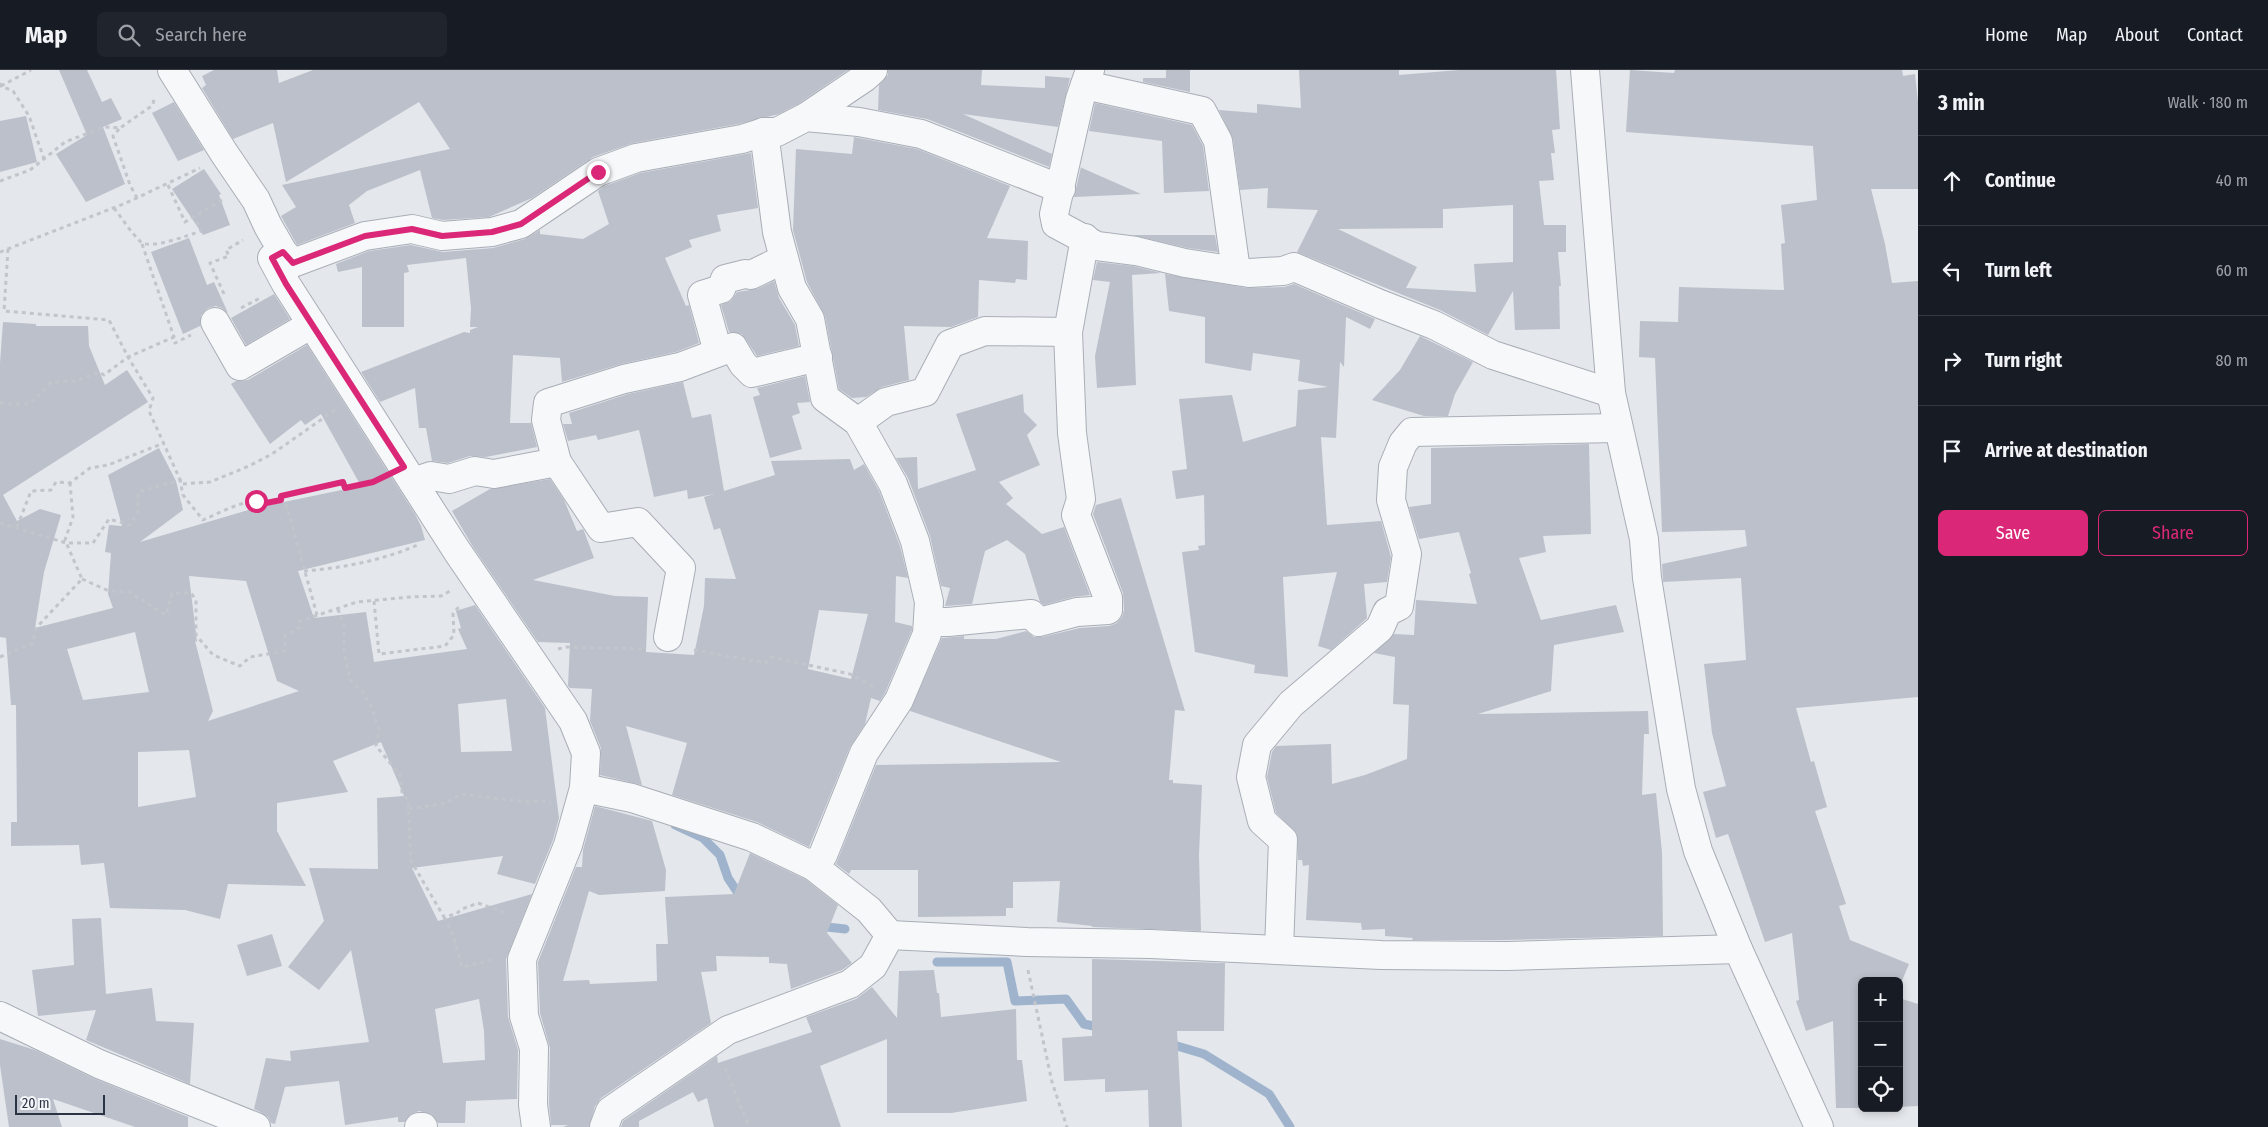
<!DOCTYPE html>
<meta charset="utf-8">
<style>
:root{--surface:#171b24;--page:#20242c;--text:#f1f3f6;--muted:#9ea1a6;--line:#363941;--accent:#db2777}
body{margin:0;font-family:"Fira Sans Condensed",sans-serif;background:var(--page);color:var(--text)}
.controls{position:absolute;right:15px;bottom:15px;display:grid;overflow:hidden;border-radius:8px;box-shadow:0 2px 8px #0003}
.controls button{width:45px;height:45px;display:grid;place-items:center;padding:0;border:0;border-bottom:1px solid var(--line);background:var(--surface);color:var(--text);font:25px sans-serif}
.scale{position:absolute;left:15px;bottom:12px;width:90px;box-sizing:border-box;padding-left:5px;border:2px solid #2b3445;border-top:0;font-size:14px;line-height:18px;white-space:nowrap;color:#2b3445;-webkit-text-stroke:4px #f4f6f9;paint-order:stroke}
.stop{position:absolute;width:15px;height:15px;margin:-11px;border:4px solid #db2777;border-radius:50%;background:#fff}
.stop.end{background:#db2777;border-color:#fff;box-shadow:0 1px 5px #0008}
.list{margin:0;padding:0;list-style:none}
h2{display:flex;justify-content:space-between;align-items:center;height:65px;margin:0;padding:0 20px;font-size:21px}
h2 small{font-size:16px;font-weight:400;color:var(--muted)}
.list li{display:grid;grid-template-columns:32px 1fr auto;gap:15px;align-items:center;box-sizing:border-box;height:90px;padding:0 20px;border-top:1px solid var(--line)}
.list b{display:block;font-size:19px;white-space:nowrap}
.list em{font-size:16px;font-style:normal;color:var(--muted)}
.actions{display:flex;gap:10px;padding:15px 20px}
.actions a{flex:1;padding:11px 0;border:1px solid var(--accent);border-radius:8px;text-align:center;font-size:18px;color:var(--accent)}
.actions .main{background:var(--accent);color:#fff}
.icon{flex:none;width:28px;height:28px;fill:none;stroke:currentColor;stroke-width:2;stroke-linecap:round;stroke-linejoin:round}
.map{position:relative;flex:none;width:1918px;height:1057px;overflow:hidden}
header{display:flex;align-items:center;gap:30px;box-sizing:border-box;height:70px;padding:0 25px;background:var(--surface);border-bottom:1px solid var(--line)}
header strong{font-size:24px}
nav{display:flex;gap:28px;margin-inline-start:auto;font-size:18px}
.search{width:350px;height:45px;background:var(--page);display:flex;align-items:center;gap:12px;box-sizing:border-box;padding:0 18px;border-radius:8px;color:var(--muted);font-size:19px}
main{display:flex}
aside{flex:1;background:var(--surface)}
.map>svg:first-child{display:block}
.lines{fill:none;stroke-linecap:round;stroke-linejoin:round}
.stream{stroke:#9fb4cc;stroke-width:9}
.building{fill:#bbc0ca;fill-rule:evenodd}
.minor-casing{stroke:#a9aeb7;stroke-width:30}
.path{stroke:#c2c5cb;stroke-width:3;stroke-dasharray:4 4;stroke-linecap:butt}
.minor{stroke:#f7f8fa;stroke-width:28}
.route{stroke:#db2777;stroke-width:6}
</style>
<header>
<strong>Map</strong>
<div class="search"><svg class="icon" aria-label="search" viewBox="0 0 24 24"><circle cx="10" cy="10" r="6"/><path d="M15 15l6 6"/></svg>Search here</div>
<nav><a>Home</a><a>Map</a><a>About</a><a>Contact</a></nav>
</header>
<main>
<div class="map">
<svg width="1918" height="1057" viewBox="0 0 1918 1057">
<rect width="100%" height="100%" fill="#e4e7ec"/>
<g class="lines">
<g class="stream">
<path d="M675,755L703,768L720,785L728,808L740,826L743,828"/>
<path d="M818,856L845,859"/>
<path d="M937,892H1007L1015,931L1066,929L1084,954L1103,958"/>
<path d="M1167,973L1204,984L1269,1024L1290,1057"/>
</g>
</g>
<g class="building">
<path d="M59,0H87L102,32L111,28L122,49L103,57L125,114L86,132L56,84L90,63L87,65Z"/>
<path d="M214,0H277L279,13L313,0H848L798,34L779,44L738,54L633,73L593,87L532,128L489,147L443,150L432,148L420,100L367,121L349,135L355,153L297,175L281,146L296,137L282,115L450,79L419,32L286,112L273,53L233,69L202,18L206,15L202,6Z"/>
<path d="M888,0H982L981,15L1045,18V6L1070,8L1058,57L963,44L1052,84L1049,97L927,49L878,40L879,15L888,5Z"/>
<path d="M1166,0H1190V22L1143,12V8H1166Z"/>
<path d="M1299,0H1399V5L1459,0H1556L1560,59L1552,60L1555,83H1551L1554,110L1539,111L1544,155H1566V182H1558L1561,216H1559L1560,259L1515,260L1513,221L1488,265L1440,240L1297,182L1318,140L1267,138L1268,118L1240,120L1233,69L1219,40L1257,43V34L1301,38ZM1513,135V192L1474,194L1476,222L1406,218L1417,197L1338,159L1443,158V139Z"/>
<path d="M1630,0L1674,3L1675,0H1902L1903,6L1915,4L1918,32V119H1871L1885,174L1892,213L1918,211V627L1796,638L1811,692L1814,691L1827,737L1815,741L1846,834L1839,836L1850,870L1909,894L1899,918V911H1862V1038H1836L1833,951L1806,961L1796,931L1799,930L1792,863L1765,872L1728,764L1716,768L1703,722L1726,716L1712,663L1704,594L1746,590L1741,508L1663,512L1662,494L1747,476L1745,460L1662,462L1655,288L1639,287L1640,251L1678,252L1679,217L1784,220L1781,174L1785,173L1781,135L1817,130L1813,76L1626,62Z"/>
<path d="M174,32L204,80L178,91L152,43Z"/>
<path d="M1095,33L1192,55L1203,76L1209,121L1164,123L1162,71L1089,61Z"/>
<path d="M26,46L37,92L0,102V51Z"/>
<path d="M854,67L917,79L1010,116L987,168L1028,171L1027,210L1016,209L1015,213L979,210L978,247L951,257L904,256L909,310L882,317L866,327L852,328L839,319L825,246L807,212L793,160L796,79L852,84Z"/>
<path d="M751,83L758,138L717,145L721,161L689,170L692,177L665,188L686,236L689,235L699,273L676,282L621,294L562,312L560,288L513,285L510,353H531L537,377L486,387L470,386L448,393L432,391L426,358H419L415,318L380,332L361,302L464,262L470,263V260L478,257H470L471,238L466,188L407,195L409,202L404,203V257H362V197L338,202L336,194L369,181L411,175L443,182L493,178L525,169L540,160V164L583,169L609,154L598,121L605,116L640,103Z"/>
<path d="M1081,97L1082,98L1141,124L1074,127Z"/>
<path d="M204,99L221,124L219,125L230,155L203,165L172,119Z"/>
<path d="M1132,165H1215L1218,182L1188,178Z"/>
<path d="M189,168L207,215L214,212L228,243L222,238L216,236L208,238L201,245L200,256L183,264L151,182Z"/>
<path d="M1097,192L1133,196L1161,203L1132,205L1136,315L1097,318L1095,286L1110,212L1093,210Z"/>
<path d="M1165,204L1247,218L1284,217L1294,214L1375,249L1370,259L1346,247L1344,297L1340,292L1336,368L1321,367L1327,455L1381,451L1391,487L1387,512L1364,514L1367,548L1331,580L1318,576L1337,502L1283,507L1288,607L1254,603L1255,595L1195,582L1182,482L1199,480L1198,476L1205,475L1204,425L1176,429L1172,401L1187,399L1179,329L1232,325L1243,372L1296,356L1298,320L1328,317L1298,311L1300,290L1253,283L1251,301L1205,293V247L1169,241Z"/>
<path d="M774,211L779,228L795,255L799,276L757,286L742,264L729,262L721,235L731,231L737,222L757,219Z"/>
<path d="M274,224L290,249L246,275L231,248Z"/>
<path d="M3,252L36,254V256H88L89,276L105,315L127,300L148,332L3,425L17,451L40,439L61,445L44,502L35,558L113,538L108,524L111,483L105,482L109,455L122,456L108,405L159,378L176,411L183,440L140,472L255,438L361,416L321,344L305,355L301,350L270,374L231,314L236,311L248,310L307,275L415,444L421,456L425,470L298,501L314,548L366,542L374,592L467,579L458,559L461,558L456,541L475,535L545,638L559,748L553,770L535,814L497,804L503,786L412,798L438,851L532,824L506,889L508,947L518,980L517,1029L466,1031L465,1053H438L431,1044L419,1041L411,1044L405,1052H398V1047L345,1055L339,1011L285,1017L275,1054L271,1053L268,1047L262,1043L254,1039L266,988L291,991L290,981L369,972L351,880L319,920L288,897L324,851L309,798L378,799L377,728L404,726L381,672L333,691L348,722L277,733V761L306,816L228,814L220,849L185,840L110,838L104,793L81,795L79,775L11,776V752H17L16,635H11L6,568L0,567V293ZM189,506L246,511L277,611L299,621L208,651L213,641L195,571L197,572ZM135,562L149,622L83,630L67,579ZM506,629L512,681L461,682L458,634ZM189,680L196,727L138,737V682ZM479,929L484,961L485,990L443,993L435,939Z"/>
<path d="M1420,266L1473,292L1455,324L1448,346H1424L1372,330L1400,300Z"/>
<path d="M805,306L810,332L797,333L800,343L792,346L802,379L770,388L753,327L760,325L757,318Z"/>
<path d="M683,312L692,348L711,344L724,421L775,405L771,391L850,389L854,400L864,394L879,421L900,476L908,508L896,506L895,552L912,556V560L885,623L880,631L871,628L865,654L850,677L809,777L757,752L672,725L687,673L626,656L642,715L600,705L601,678L590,651L592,619L570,618L568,616L570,573L538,572L473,477L452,441L490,419L550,409L564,430L577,461L583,459L584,461L594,488L533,510L615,526L648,527L646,582L694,585L704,536L705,508L736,509L720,458L714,460L704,427L714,424L688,429L687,420L654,427L639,360L598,370L596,365L568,371L563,354H572L569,343L628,324ZM819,540L868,544L851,609L808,599Z"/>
<path d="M1023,324L1024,342L1037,355L1027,365L1040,395L999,412L1013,428L1006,434L1042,464L1064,457L1090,525L1073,527L1044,535L1040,532L1025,484L1007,470L985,481L972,534L945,536L950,518L941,516L930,466L908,408L896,388L917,387L918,419L976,400L956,344Z"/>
<path d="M1589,374L1591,464L1543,466L1546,482L1519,488L1541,550L1616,535L1624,562L1554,575L1551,621L1478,644L1648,641L1649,664H1644L1642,725L1656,723L1662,782L1663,866L1506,870H1412L1413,868L1385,866V859L1362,860L1361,853L1306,850L1309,795L1303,796L1302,790H1298L1297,764L1276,743L1267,707L1272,682L1276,676L1331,674L1332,714L1365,705L1407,689L1409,635L1393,634L1395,587L1374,583L1394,564L1414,565L1416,530L1477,534L1469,504L1471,503L1459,462L1419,469L1409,437L1431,434V378Z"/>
<path d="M1121,428L1185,641L1175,640L1169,710H1173V713L1202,715L1199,785L1201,861L1092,857V856L1057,852L1060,811L1013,812V838H1006V846L918,847V800H851L849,804L836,794L876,695L1061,692L910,641L942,568L964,566V569H996L1026,561L1034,567H1042L1080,558L1109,556L1117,553L1122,547L1124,540L1123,523L1093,444L1096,435Z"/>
<path d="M595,736L652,751L666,800L665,821L599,825L589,821L563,911L589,910L590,914L657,911L656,874H668L665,827L734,824L750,783L805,809L838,835L827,863L852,893L842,900L791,919L787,894L769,893V887L716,886L717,901L701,902L711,953L601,1028L595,1036L589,1057H563L568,1055H551L549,1034L550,978L540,943L538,892L576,797H582L583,780Z"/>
<path d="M101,848L106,924L152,918L156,951L194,953L190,1014L86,970L96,940L38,946L32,900L74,895L72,849Z"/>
<path d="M272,864L282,896L247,906L237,875Z"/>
<path d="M1092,889L1225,893L1224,961H1177L1182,1057H1149L1148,1020L1105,1022V1009L1064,1011L1062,968L1092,966Z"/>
<path d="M934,900L937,923H939L941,947L1016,939L1017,990H1022L1027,1031L951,1043H887V969L820,996L841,1057H714L707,1028L698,1032L693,1022L639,1051V1057H621L623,1051L717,986L718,993L812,962L806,947L856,929L872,917L897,948L899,901Z"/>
<path d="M1899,928L1918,934V1036L1899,1037Z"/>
<path d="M0,969L35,980L93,1008L188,1047V1057H135L53,1029L62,1057H9L0,995Z"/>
</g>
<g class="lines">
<defs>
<g id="minor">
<path d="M172,0L224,83L256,130L268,156L283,182L293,193L365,166L412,159L442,166L492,162L521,154L598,102L636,88L742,69L764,62H777L806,47L859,52L921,64L1061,119"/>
<path d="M1090,0L1080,29L1054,144L1056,154L1097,176L1136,181L1185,193L1249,203L1283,201L1294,197L1380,234L1434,255L1493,285L1611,323"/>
<path d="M1585,0L1611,323L1644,469L1647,508L1681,719L1698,781L1738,879L1819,1057"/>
<path d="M1085,15L1202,41L1218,71L1236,201"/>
<path d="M806,47L864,8L873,0"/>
<path d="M283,182L272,188L286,214L457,481L573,651L586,683L584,718L632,728L752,767L813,796L823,785L864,683L899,630L927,564L929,532L915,471L893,414L858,352L825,328L810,249L792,218L777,162L764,62"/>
<path d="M215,252L240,296L312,254"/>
<path d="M718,282L702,225L721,219L725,209L745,204L751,205L784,189"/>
<path d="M858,352L886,332L925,322L950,274L985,261L1068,262"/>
<path d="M557,392L546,350L548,333L624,309L680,297L733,277L743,294L752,303L818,287"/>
<path d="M413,412L431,406L449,409L475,401L494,404L557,392L601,458L638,452L681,498L668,567"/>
<path d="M928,552H948L1031,544L1039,552L1077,542L1108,540V528L1076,445L1081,429L1072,363L1068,262L1085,168"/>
<path d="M890,865L1027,872L1151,874L1381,885L1506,886L1738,879"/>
<path d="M1279,880L1283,770L1262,751L1251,707L1257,675L1291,634L1380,558L1387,542L1399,536L1407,484L1391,430L1393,397L1403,373L1412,362L1618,358"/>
<path d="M0,946L99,994L256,1057"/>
<path d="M419,1057H423"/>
<path d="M536,1057L533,1035L534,978L524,946L522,889L568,775L584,718"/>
<path d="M604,1057L610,1041L728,960L850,914L873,896L890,865L869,840L813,796"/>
</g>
</defs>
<use href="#minor" class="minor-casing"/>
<g class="path">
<path d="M0,13L1,16L13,21L29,46L44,89"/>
<path d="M1,16L31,0"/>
<path d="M119,59L113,66L130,115L137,128"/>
<path d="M0,111L30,100L65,72L104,57L120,58L153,35L154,28"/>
<path d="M168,115L185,152L222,130"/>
<path d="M114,138C122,148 131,163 141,172C150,180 189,165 201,161L195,147"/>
<path d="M142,174L174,267"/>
<path d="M8,179L4,241L109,250L128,287L174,267L175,273L191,265"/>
<path d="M0,182L126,133L200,98"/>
<path d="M224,224L210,193L229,186L226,180L243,170"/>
<path d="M241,238L262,227"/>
<path d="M0,333C32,336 30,336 51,312L76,311L99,302L104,305L128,287L153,328L149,341L182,414L210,412L249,396L272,384L335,340"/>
<path d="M281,427L287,437L317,545"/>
<path d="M0,453L66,473H93L109,449L130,455L138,441V422L180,410L183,425L203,450C219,443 239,432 257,431C265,431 272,432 281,430V426L343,412L345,418L377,410"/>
<path d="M17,457L31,421L51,420L56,412L70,413L90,398L108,395L164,373"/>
<path d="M304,501C343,498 384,490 420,474"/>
<path d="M82,509L109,521L129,522L166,545L172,523H191L196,530V565L213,585L240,596L250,587L285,581V565L300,557V551L357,532L410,527L441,526L450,521"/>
<path d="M374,531L379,584L445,576L454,565L453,543L459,537"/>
<path d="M338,539L344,557V579L350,610L363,622L372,638L379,659L376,676L400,705L402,722L408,731L411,791L444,847L456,844L462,839L478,833L509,844"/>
<path d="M558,579L567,577L641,579"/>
<path d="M694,580L766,593L771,587L850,604L874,617"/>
<path d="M0,587L33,573L36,558L82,509L65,470L73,447L70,413"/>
<path d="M409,739L446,733L461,724L527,732L543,731L551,733"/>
<path d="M444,847L453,865L462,897L492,890"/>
<path d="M1028,900L1052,1012L1067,1057"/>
<path d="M725,998L749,1057"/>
</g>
<use href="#minor" class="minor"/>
</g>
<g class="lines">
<path class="route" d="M256,431L266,433L281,430V426L343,412L345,418L373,412L404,397L286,214L272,188L283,182L293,193L365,166L412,159L442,166L492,162L521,154L598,102"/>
</g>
</svg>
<div class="controls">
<button>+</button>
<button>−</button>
<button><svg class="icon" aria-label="locate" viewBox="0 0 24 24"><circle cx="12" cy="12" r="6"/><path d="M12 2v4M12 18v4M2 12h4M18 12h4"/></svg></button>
</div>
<div class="scale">20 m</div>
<div class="stop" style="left:256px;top:431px"></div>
<div class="stop end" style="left:598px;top:102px"></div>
</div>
<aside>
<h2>3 min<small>Walk · 180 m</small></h2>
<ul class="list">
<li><svg class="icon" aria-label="ahead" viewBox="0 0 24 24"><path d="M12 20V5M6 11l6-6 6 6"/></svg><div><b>Continue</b></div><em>40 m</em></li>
<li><svg class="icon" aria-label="left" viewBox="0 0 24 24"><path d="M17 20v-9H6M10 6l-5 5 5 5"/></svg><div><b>Turn left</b></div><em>60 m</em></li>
<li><svg class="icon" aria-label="right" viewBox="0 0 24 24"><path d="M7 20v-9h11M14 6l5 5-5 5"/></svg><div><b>Turn right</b></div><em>80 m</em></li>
<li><svg class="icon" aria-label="arrive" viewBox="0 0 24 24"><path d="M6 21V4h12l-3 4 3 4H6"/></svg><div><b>Arrive at destination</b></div></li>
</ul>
<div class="actions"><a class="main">Save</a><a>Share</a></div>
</aside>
</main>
